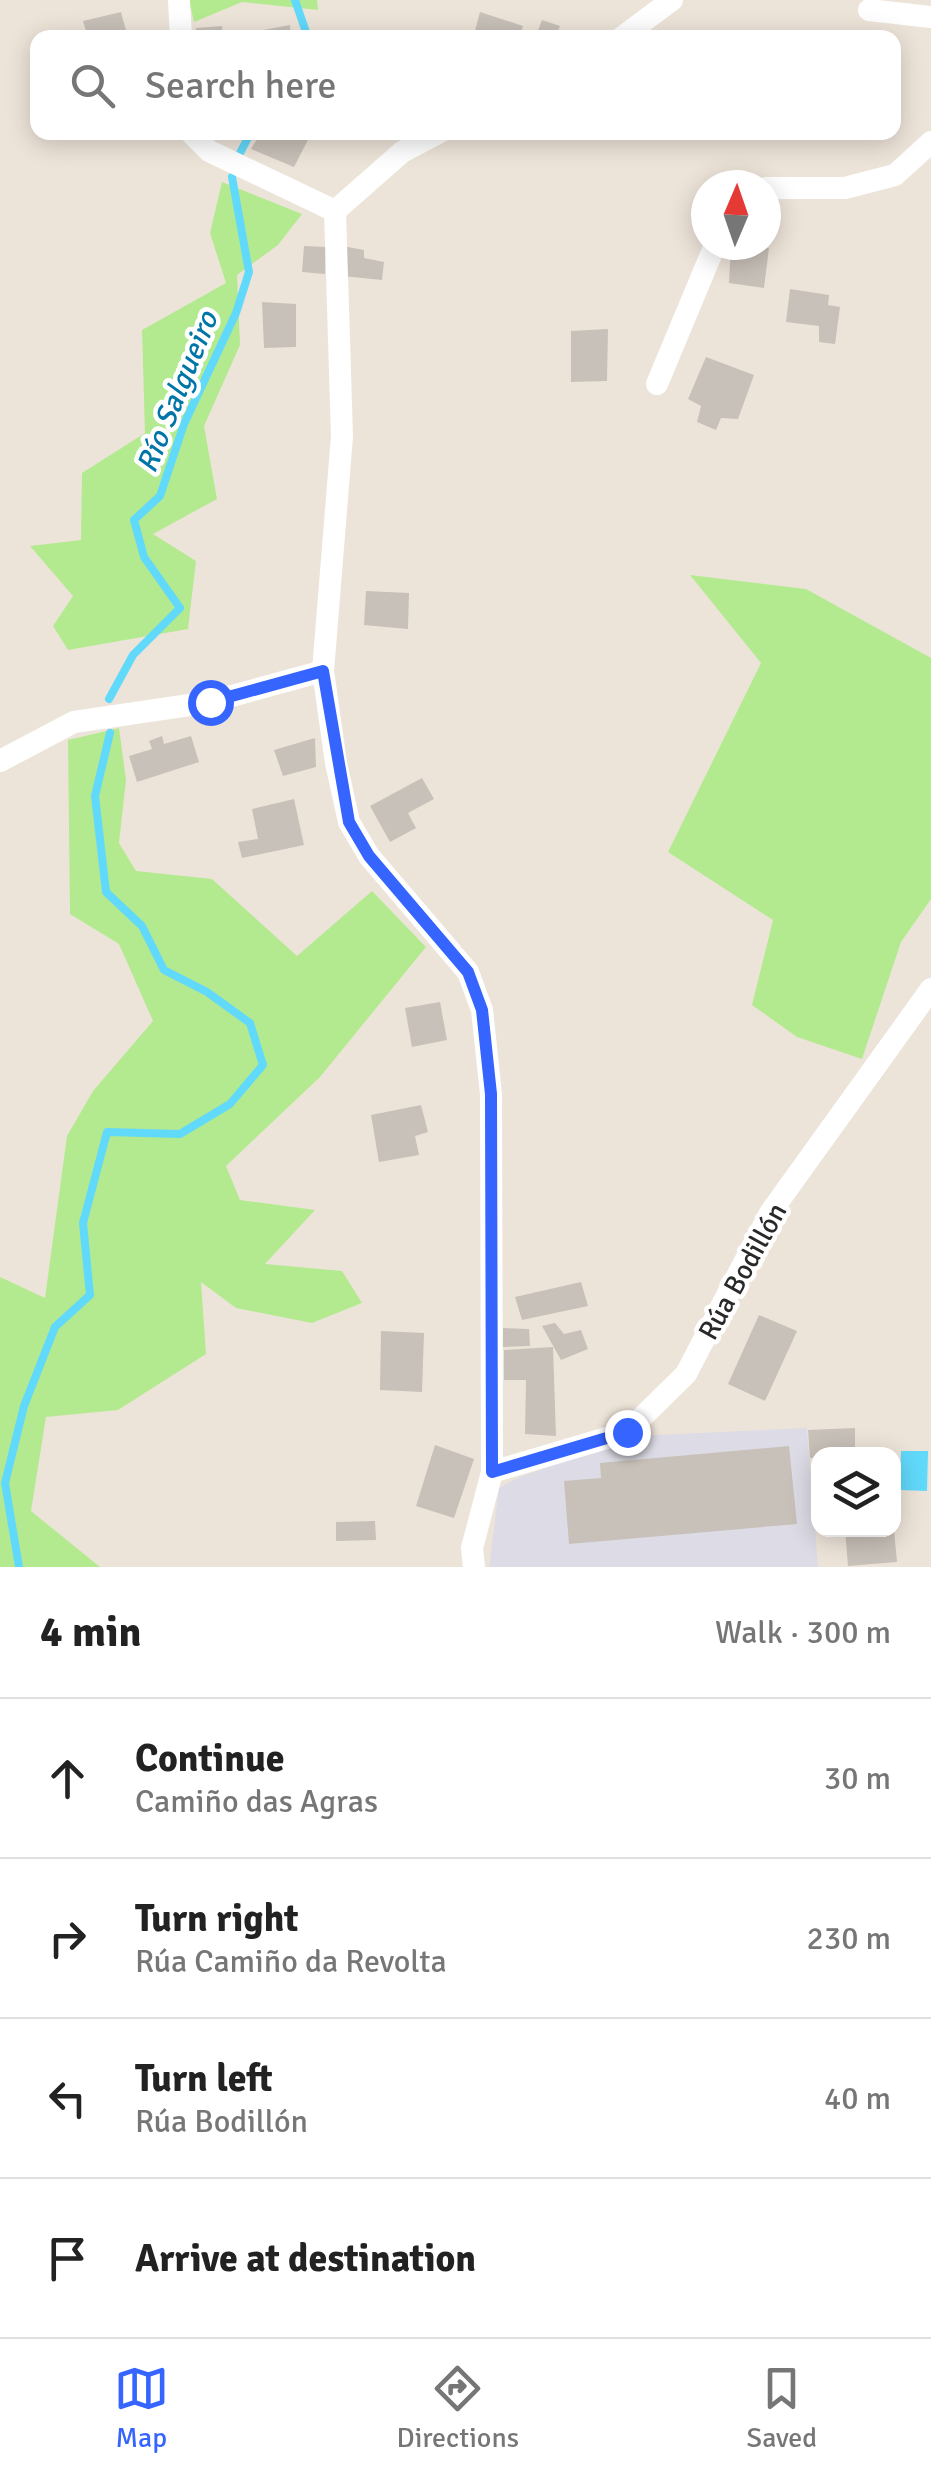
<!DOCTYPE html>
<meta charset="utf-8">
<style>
:root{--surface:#fff;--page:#f2f2f2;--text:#222;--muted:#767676;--line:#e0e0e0;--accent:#3564ff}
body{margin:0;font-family:Signika,sans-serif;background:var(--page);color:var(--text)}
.controls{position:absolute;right:30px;bottom:30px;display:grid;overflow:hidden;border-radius:20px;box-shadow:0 5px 25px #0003}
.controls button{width:90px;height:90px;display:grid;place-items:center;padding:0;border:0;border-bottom:2px solid var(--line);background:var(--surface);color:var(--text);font:50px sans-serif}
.compass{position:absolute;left:691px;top:170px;width:90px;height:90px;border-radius:50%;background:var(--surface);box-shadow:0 5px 25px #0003;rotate:2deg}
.stop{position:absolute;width:30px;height:30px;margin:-22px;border:8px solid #3564ff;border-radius:50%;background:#fff}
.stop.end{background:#3564ff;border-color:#fff;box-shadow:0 2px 10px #0008}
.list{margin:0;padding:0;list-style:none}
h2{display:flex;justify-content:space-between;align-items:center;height:130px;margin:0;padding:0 40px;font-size:42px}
h2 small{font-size:32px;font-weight:400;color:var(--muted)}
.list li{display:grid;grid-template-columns:65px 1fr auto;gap:30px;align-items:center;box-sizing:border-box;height:160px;padding:0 40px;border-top:2px solid var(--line)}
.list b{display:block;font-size:38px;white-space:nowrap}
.list p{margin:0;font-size:32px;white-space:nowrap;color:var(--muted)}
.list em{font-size:32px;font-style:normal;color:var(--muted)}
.icon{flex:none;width:55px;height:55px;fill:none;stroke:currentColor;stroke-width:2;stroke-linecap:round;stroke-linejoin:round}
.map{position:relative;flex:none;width:931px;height:1567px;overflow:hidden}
.search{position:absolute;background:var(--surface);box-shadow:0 5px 25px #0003;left:30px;right:30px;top:30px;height:110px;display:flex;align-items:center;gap:25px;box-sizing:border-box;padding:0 35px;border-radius:20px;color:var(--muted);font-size:38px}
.sheet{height:770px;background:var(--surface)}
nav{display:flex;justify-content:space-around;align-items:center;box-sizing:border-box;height:140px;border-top:2px solid var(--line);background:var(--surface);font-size:28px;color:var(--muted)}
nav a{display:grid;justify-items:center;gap:5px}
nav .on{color:var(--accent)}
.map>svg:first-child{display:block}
.industrial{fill:#dddbe5}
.green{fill:#b3ea90}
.water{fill:#61d9fb}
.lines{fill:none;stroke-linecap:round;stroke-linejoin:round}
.stream{stroke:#61d9fb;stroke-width:8}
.building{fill:#c8c1b9}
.minor{stroke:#fff;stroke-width:22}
.route{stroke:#3564ff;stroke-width:12}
.labels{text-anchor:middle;stroke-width:9;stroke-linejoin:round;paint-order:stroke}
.street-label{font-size:28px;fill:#292929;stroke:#fff}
.water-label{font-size:30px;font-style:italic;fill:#0075a7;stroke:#fff}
</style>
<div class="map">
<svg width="931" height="1567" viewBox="0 0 931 1567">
<rect width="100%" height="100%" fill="#ede4d9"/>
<path class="industrial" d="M807,1428L818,1567H489L499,1488L520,1477L634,1436Z"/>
<g class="green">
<path d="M189,0H317L318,10L242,2L194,22Z"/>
<path d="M222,182L302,214L278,245L237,275L240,345L204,426L217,499L153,534L196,561L188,629L68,650L53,626L73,596L30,546L81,540L82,473L145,433L142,330L226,283L210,233Z"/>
<path d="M690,575L806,589L931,658V899L901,942L862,1059L797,1037L752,1005L773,920L668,852L761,663Z"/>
<path d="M119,728L126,780L119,843L136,871L212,879L297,956L372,891L426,947L320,1077L226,1166L240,1200L315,1210L265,1264L342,1271L362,1303L312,1323L236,1308L201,1282L206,1354L118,1410L46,1417L31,1511L100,1567H0V1277L45,1298L67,1136L93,1091L153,1021L119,944L70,914L68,740Z"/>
</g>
<path class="water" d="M901,1451H928L927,1491L900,1490Z"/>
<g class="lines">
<g class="stream">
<path d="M295,0L308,38"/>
<path d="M239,155L251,132"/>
<path d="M109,699L133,655L180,608L144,557L134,520L160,496L184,424L236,313L249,272L232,177"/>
<path d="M19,1567L5,1483L24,1406L55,1327L90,1295L83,1223L107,1132L180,1134L230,1104L263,1065L250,1023L207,992L164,970L142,926L106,892L95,796L110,733"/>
</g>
</g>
<g class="building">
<path d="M121,12L128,38H88L83,21Z"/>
<path d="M480,12L523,26L519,38H473Z"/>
<path d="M542,20L560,26L555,38H535Z"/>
<path d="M290,25L291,38H259L258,31Z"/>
<path d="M222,26L223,38H196V28Z"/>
<path d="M261,132H312L294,167L251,149Z"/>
<path d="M731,245L769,248L764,288L729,283Z"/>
<path d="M304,246L326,247L325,274L302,272Z"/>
<path d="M342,246L364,250V258L384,262L382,280L342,276Z"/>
<path d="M790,289L829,295L828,305L840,307L835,344L819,342V326L786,322Z"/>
<path d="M262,302L296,304V347L264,348Z"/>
<path d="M608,329L607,381L571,382V331Z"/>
<path d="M706,357L754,375L738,419L721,418L716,430L697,422L701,406L688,399Z"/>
<path d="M366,591L409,593L408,629L364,625Z"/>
<path d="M162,736L164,744L191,736L199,762L137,782L129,756L152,749L149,741Z"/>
<path d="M315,738L316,767L283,776L274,750Z"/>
<path d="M422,778L434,799L408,813L416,828L390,842L370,806Z"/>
<path d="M294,799L304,845L242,858L238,842L258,839L252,809Z"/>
<path d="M440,1002L447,1040L412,1047L405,1008Z"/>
<path d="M421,1105L428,1132L415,1136L419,1155L379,1162L371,1115Z"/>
<path d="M581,1282L588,1306L522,1320L515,1297Z"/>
<path d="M759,1315L797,1331L765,1401L728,1384Z"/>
<path d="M555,1323L564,1334L581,1330L588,1349L561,1360L542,1326Z"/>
<path d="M503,1328L529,1329L530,1346L503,1347Z"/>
<path d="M381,1331L424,1333L422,1392L380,1390Z"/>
<path d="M553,1347L556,1436L525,1434L526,1380H504V1350Z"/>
<path d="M855,1428V1454L810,1458L808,1430Z"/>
<path d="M435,1445L474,1459L454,1518L416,1506Z"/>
<path d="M789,1446L797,1524L569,1544L564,1481L601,1478L600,1463Z"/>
<path d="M375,1521L376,1540L336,1541V1522Z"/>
<path d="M845,1530H894L897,1562L848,1566Z"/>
</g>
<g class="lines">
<g class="minor">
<path d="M179,0L181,38"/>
<path d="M869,10L931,17"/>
<path d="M621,38L672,0"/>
<path d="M190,132L209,151L335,211L342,436L323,671L336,763L349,822L369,856L468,972L482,1010L491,1094L492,1472L472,1548L474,1567"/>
<path d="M766,188H845L895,175L931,142"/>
<path d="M335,211L402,152L440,132"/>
<path d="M657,384L715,245"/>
<path d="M0,761L74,722L210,702L323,671"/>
<path d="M492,1472L627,1432L686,1374L770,1213L931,989"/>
</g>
</g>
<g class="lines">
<path class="route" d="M210,702L323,671L349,822L369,856L468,972L482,1010L491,1094L492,1472L627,1432"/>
</g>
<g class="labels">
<g class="street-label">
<text transform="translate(742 1271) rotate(-61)" y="10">Rúa Bodillón</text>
</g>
<g class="water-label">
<text transform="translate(177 392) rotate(-68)" y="10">Río Salgueiro</text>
</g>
</g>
</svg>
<div class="controls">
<button><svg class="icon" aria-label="layers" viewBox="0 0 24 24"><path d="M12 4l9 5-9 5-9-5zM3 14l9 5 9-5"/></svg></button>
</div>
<svg class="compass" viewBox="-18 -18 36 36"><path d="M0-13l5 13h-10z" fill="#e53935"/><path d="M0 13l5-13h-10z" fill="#767676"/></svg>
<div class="stop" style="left:210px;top:702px"></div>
<div class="stop end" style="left:627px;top:1432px"></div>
<div class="search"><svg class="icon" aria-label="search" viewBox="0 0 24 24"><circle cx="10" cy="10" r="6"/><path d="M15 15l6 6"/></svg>Search here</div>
</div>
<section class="sheet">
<h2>4 min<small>Walk · 300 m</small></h2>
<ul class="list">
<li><svg class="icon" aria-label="ahead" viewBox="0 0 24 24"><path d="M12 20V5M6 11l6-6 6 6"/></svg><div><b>Continue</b><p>Camiño das Agras</p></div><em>30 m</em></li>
<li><svg class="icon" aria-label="right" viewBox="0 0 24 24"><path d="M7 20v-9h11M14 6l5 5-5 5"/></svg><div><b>Turn right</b><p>Rúa Camiño da Revolta</p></div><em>230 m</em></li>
<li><svg class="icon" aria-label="left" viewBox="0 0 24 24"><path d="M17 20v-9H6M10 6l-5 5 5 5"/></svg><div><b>Turn left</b><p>Rúa Bodillón</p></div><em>40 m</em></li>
<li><svg class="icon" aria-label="arrive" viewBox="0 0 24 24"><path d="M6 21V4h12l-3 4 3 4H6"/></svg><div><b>Arrive at destination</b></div></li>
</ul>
</section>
<nav>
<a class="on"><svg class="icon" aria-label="map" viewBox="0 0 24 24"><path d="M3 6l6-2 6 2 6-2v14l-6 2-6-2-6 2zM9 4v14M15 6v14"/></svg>Map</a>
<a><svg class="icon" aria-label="directions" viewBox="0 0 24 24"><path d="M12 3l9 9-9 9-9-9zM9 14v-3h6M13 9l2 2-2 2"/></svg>Directions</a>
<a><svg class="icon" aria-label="saved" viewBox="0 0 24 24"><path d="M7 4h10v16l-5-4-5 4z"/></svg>Saved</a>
</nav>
